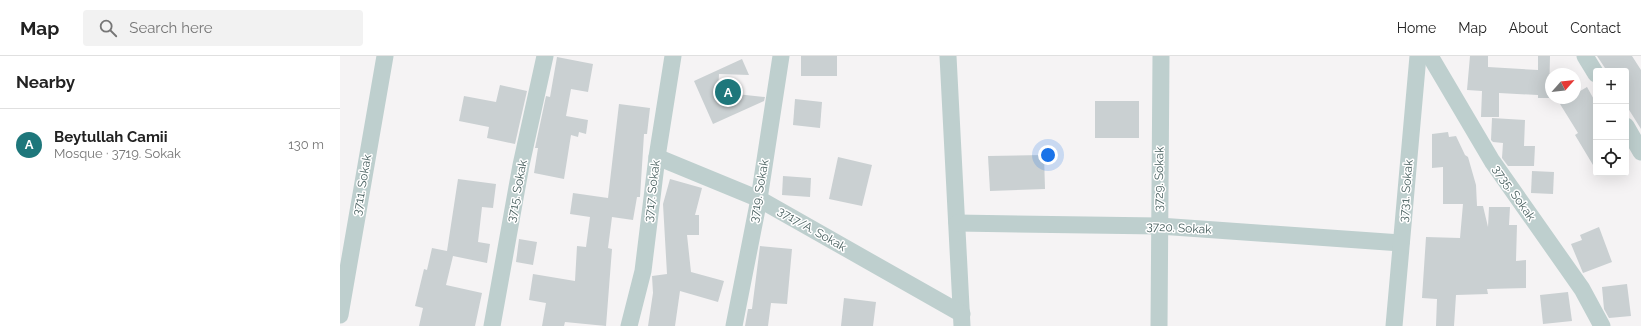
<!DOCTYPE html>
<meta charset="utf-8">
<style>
:root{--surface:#fff;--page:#f2f2f2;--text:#222;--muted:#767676;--line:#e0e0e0;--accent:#1e777b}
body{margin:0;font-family:Raleway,sans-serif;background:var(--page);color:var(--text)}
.controls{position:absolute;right:12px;top:12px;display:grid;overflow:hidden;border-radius:4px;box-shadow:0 4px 16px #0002}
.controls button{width:36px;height:36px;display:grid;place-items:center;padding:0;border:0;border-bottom:1px solid var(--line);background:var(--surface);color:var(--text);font:20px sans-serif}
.compass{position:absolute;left:1205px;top:12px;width:36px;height:36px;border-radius:50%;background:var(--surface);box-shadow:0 4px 16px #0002;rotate:63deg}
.you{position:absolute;left:708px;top:99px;width:14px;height:14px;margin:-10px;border:3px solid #fff;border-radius:50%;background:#1a73e8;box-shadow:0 0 0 6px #1a73e833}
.badge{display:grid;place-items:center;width:26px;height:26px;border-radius:50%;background:var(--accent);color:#fff;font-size:13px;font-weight:700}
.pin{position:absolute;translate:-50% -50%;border:2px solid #fff;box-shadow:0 1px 4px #0006}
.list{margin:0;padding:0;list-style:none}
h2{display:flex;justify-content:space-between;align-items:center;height:52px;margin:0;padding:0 16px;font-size:17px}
h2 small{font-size:13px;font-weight:400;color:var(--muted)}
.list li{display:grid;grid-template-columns:26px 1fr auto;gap:12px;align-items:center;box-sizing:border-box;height:72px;padding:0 16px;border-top:1px solid var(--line)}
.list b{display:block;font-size:15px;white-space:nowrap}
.list p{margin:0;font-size:13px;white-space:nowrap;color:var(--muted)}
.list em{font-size:13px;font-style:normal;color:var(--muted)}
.icon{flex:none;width:22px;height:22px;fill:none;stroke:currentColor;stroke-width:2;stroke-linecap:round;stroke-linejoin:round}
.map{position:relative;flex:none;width:1301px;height:270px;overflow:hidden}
header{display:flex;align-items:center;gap:24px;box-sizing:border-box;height:56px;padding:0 20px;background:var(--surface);border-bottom:1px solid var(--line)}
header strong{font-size:19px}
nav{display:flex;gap:22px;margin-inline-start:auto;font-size:14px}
.search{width:280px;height:36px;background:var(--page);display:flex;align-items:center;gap:10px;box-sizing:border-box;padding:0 14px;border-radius:4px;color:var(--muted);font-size:15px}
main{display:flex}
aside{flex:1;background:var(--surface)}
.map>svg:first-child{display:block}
.building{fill:#cad0d2}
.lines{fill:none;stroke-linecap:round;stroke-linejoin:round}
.minor{stroke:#becfce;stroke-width:17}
.labels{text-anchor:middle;stroke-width:3;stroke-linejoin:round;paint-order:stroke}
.street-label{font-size:12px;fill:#4a6160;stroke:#fff}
</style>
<header>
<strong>Map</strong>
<div class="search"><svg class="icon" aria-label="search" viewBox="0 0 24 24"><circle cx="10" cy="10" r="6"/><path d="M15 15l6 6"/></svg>Search here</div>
<nav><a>Home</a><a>Map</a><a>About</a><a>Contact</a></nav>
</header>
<main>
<aside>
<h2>Nearby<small></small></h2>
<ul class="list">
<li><span class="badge">A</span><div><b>Beytullah Camii</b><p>Mosque · 3719. Sokak</p></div><em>130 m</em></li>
</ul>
</aside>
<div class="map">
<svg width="1301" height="270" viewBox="0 0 1301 270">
<rect width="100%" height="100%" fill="#f5f3f4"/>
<g class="building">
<rect x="461" y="0" width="36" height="20"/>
<path d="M1130,0H1148V11L1198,14V0H1210L1209,42H1198V39L1159,37V61H1141L1142,35L1127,34Z"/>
<path d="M1257,0H1292L1301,14V73L1286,49V15H1267Z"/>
<path d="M217,1L253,8L248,36L231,33L226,60L248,64L246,78L239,76L238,81L231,79L224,123L194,117L198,92H195L206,40L210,41Z"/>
<path d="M402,3L409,19L379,18L378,36L425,41L424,45L373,68L354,25Z"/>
<path d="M160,29L187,35L175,88L147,82L149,71L119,65L124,40L156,46Z"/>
<path d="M1247,31L1256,47V114L1235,79L1238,77L1220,48L1229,42H1235V38Z"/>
<path d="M455,43L482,46L480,72L453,69Z"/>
<rect x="755" y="45" width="44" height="37"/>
<path d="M279,48L310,52L307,78H304L300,141H297L293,164L272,161L268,192L272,193L266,270L225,266L224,270H202L206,247L189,244L193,218L235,225L237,190L246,191L250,161L230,158L233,137L268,142Z"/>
<path d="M1152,62L1185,64L1184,90H1195L1194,110H1168L1162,102L1163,87L1153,86L1151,84Z"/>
<path d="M1108,76L1109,81L1116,80L1125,99L1128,101L1136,129L1137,150H1143L1148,171L1149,151H1170L1169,169H1177L1176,205L1186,204V232L1147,233L1148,238L1116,239L1114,270H1096L1097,243L1082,242L1086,181L1120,182L1123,148H1103V111L1092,112V78Z"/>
<path d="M704,99L705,133L650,135L648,100Z"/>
<path d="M498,101L532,109L522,150L489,143Z"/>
<path d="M1192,115L1214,116L1213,138L1191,137Z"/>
<path d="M443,120L471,122L470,141L442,139Z"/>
<path d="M118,123L156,128L153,152L142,151L138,186L150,188L147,207L113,200L106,229L142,237L135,270H79L83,252L75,250L84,213L87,214L92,192L107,195Z"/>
<path d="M330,123L362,132L355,159H359V179H347L351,216L384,225L378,246L340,235L335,270H308L313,237L312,220L327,218L323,148Z"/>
<path d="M1259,171L1272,206L1243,217L1231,188L1242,184L1240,179Z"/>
<path d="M179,183L197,186L193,209L176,206Z"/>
<path d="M420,190L452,193L447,248L431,247L428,270H405L408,253H412Z"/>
<path d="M1287,228L1291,260L1269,262L1264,253L1262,231Z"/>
<path d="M1228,236L1232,265L1203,268L1200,239Z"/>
<path d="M504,242L536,246L533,270H501Z"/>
</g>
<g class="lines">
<g class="minor">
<path d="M608,0L622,270"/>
<path d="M1090,0L1152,105L1242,233L1262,270"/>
<path d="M1245,0L1256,18"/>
<path d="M1286,70L1301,96"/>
<path d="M317,101L419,143L622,258"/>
<path d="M617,167L819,170L1061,187"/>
<path d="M0,259L45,0"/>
<path d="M152,270L181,109L205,0"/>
<path d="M289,270L303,215L317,101L333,0"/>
<path d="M394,270L419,143L441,0"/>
<path d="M819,270L821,0"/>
<path d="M1054,270L1078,0"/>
</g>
</g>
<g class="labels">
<g class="street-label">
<text transform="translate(819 123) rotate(-89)" y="4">3729. Sokak</text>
<text transform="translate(22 129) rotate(-80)" y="4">3711. Sokak</text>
<text transform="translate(177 135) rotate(-79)" y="4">3715. Sokak</text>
<text transform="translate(312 135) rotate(-83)" y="4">3717. Sokak</text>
<text transform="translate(419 135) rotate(-80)" y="4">3719. Sokak</text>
<text transform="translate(1066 135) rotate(-85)" y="4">3731. Sokak</text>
<text transform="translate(1174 137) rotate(55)" y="4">3735. Sokak</text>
<text transform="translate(839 172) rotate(3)" y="4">3720. Sokak</text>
<text transform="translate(472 173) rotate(30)" y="4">3717/A. Sokak</text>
</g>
</g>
</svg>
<div class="controls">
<button>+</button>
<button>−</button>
<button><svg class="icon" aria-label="locate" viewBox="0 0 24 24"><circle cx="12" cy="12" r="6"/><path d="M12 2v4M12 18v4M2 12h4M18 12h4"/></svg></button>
</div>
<svg class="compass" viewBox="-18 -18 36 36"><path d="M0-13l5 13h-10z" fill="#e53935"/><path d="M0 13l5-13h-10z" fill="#767676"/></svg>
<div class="you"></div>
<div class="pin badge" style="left:388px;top:36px">A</div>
</div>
</main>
